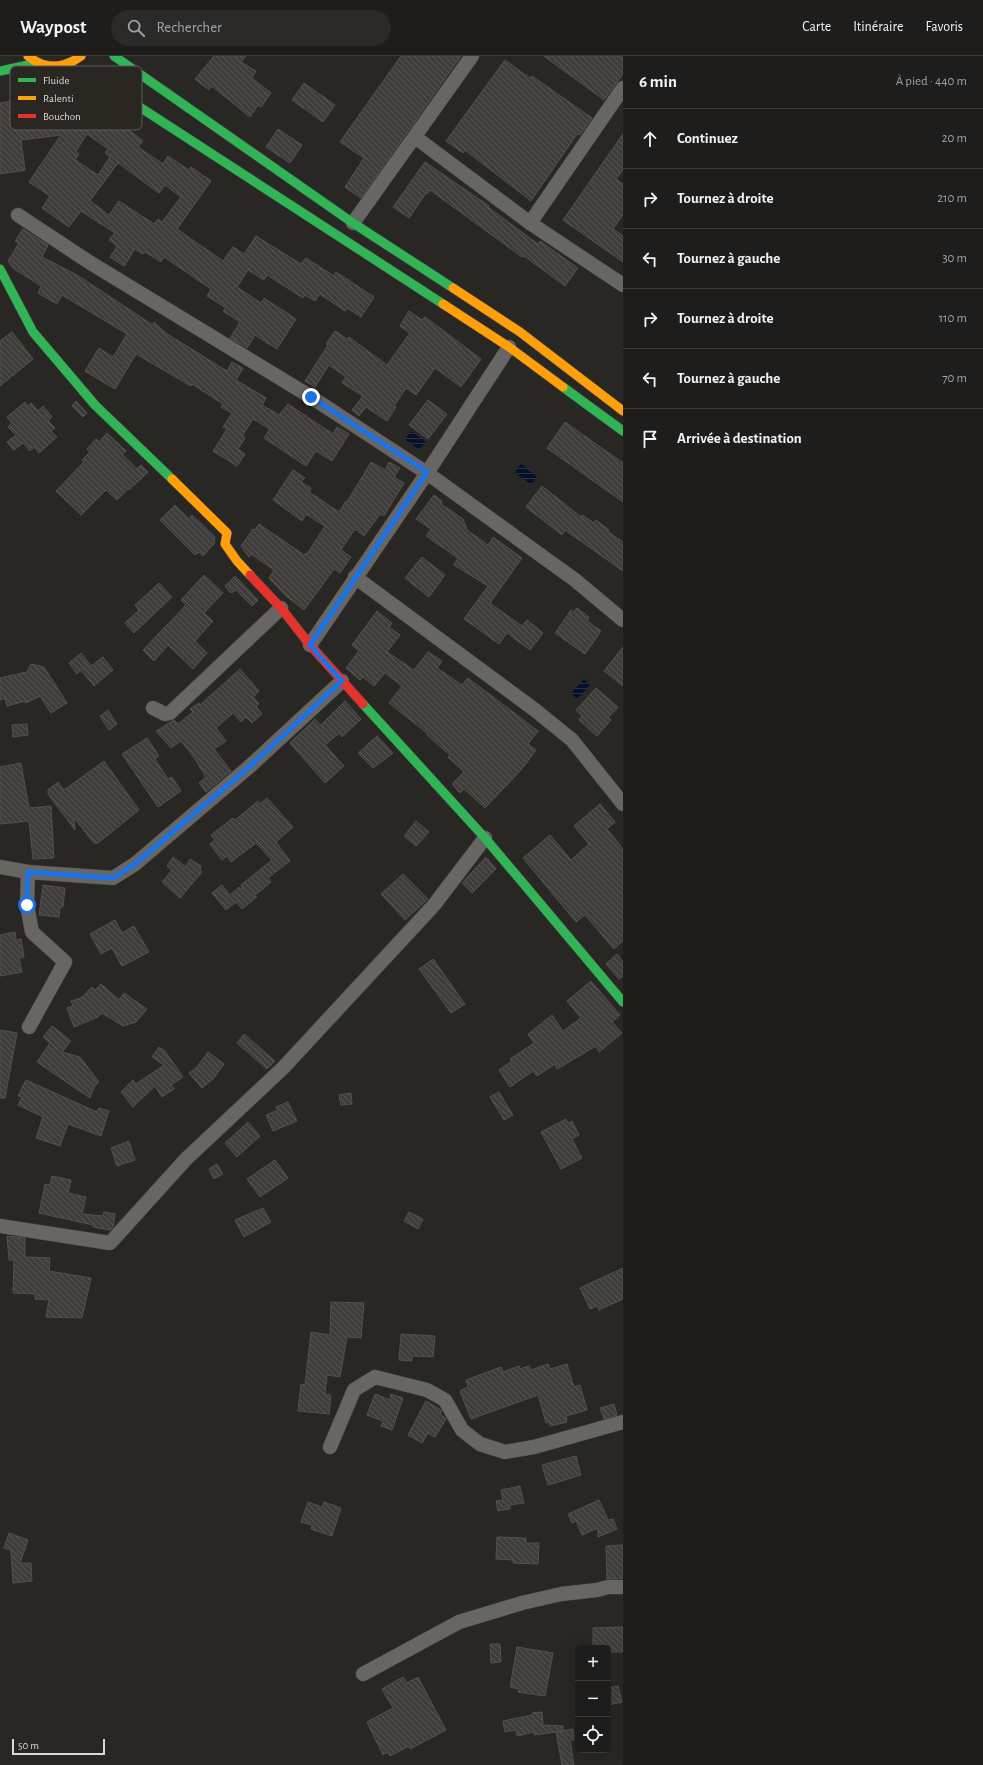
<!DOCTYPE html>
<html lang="fr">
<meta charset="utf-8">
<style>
:root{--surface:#1f1d1b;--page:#2c2a28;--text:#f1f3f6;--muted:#a1a2a3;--line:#3c3b3a}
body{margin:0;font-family:"Alegreya Sans",sans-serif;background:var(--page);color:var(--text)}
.controls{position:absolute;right:12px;bottom:12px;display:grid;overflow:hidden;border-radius:6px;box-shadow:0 4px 16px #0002}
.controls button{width:36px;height:36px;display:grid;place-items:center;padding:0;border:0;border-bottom:1px solid var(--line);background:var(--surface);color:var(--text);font:20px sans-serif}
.scale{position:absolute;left:12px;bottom:10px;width:93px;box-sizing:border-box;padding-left:4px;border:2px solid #dad9d6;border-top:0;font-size:11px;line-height:14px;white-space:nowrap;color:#dad9d6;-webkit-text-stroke:3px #2a2723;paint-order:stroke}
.stop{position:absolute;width:12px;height:12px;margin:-9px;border:3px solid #1a73e8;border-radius:50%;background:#fff}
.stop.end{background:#1a73e8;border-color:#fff;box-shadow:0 1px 4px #0008}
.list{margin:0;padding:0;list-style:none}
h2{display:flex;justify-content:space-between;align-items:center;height:52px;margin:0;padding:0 16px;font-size:17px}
h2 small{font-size:13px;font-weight:400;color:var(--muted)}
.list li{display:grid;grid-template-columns:26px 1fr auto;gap:12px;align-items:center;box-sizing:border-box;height:60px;padding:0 16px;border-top:1px solid var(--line)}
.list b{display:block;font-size:15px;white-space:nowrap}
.list em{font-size:13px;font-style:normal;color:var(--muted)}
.icon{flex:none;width:22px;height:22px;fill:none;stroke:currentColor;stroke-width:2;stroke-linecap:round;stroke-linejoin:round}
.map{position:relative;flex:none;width:623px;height:1709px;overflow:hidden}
header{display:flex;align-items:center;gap:24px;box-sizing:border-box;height:56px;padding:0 20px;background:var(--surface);border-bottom:1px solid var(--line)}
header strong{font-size:19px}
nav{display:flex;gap:22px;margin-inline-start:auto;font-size:14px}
.search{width:280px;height:36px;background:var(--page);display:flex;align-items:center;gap:10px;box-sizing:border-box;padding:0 14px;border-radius:22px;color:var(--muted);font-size:15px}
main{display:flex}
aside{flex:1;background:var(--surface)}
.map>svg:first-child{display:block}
.water{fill:url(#water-rules)}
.building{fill:url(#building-back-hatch);stroke:#52514f;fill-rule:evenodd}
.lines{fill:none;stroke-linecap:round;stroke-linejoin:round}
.street-casing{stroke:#454442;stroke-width:15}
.fast-casing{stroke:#454442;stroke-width:10}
.slow-casing{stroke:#454442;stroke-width:10}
.jam-casing{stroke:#454442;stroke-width:10}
.street{stroke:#676665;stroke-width:14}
.fast{stroke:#30b455;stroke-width:9}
.slow{stroke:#ff9f0a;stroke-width:9}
.jam{stroke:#e5322d;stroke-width:9}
.route{stroke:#1a73e8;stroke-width:5}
.key{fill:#2a2723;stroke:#5f5c59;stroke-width:1}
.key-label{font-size:11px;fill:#dad9d6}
</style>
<header>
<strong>Waypost</strong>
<div class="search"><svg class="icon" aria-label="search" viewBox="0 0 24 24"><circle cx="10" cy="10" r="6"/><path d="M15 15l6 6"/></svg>Rechercher</div>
<nav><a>Carte</a><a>Itinéraire</a><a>Favoris</a></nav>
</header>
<main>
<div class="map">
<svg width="623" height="1709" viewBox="0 0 623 1709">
<defs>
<pattern id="water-rules" width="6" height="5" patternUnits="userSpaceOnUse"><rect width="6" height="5" fill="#041128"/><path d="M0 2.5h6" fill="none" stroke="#283346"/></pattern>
<pattern id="building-back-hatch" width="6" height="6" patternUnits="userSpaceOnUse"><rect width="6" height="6" fill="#3e3d3b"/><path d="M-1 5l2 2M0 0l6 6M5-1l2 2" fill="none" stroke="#595857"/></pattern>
</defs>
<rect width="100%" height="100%" fill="#292724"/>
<g class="water">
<path d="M411,375L426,386L419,394L405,383Z"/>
<path d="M521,408L537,421L531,429L515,416Z"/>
<path d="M584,623L590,629L577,643L571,637Z"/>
</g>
<g class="building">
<path d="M214,0H246L241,6L256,15L252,22L271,37L261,51L258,49L250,61L212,30L209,34L195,23Z"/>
<path d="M401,0H461L361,142L345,131L364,102L340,86Z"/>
<path d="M544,0H623V18L604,44Z"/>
<path d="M505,4L530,22L532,20L592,62L580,79L577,78L531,145L465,94L463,97L446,85Z"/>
<path d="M304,27L335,49L323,66L292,44Z"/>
<path d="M66,34L80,62L92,44L104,52L101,56L124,73L125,71L143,85L138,91L163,108L168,100L189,114L191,111L211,125L177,173L223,205L233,191L244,198L256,180L301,208L306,202L334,220L336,216L374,241L361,261L347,252L345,255L320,238L315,245L305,239L303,242L267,219L264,224L248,214L237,231L261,247L264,242L296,263L277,293L255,279L247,292L230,282L240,266L223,255L226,252L207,240L211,233L164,201L161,206L145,196L143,198L135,193L124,210L110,201L117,190L109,184L115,177L81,155L69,171L42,152L50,140L29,126L61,79L21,84L25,114L0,118V47L37,41L36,38L52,36V41ZM87,78L108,93L105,97L110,101L98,119L75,104L79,98L76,95ZM118,107L159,137L165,129L181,141L162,166L158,163L154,168L119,145L109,159L90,145Z"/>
<path d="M278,73L302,89L290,107L266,91Z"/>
<path d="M623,78V114L616,123L623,128V159L613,173L623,180V206L563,164Z"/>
<path d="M425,106L489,150L488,151L538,188L540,185L578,212L565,230L524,200L522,201L430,134L427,138L426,137L409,162L393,151Z"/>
<path d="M23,173L48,189L42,201L77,219L153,269L154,266L167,278L227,315L232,306L243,312L236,324L266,342L262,349L279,359L288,348L333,378L337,371L349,378L332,405L316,395L306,410L264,382L270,373L253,363L242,380L245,382L238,393L245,398L237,410L213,395L227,373L223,371L232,357L221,351L223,348L192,328L191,330L136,298L115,333L85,315L99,292L113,301L127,278L62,239L57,248L38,237L41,230L13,212L8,205L19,187L15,185Z"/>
<path d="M409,255L422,264L425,261L481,303L461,331L435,312L416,339L406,332L394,350L396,351L387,365L366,351L359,360L352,354L363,340L342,327L346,321L329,309L315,331L305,325L328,289L326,288L335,275L347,283L349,281L387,309L410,277L400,270Z"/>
<path d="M12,276L33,303L0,330V285Z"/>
<path d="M428,344L447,358L428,383L409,369Z"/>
<path d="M76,345L87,357L83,361L72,350Z"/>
<path d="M25,346L28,350L31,347L38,355L43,350L52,361L48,365L55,372L51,375L57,381L39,397L34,391L30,395L23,387L14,394L7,386L16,379L8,371L12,367L7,361Z"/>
<path d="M565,366L623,407V446L547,392Z"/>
<path d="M107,377L126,395L122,398L137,413L141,409L148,416L129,434L128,433L117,444L106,434L81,459L56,435L84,406L82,404L90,396L87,393L96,383L99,386Z"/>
<path d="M371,406L385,414L389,406L400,412L394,421L404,427L384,460L380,458L364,480L355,473L341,494L351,501L340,517L334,513L304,554L286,540L269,522L274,514L251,498L249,501L241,490L253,473L255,474L259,468L304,499L306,497L307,498L325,470L306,458L302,465L273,444L293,414L305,422L301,426L311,432L309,436L339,456L346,445L347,446Z"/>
<path d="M542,430L581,461L582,459L594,467L596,464L609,474L607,475L623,486V515L565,474L562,479L526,451Z"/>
<path d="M434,439L442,445L441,448L463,463L467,474L488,489L493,481L522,502L490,547L522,570L527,564L543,577L530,594L507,577L499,588L464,563L488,530L454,509L458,502L426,480L431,473L416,463Z"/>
<path d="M175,449L189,463L192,459L215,481L214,488L203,500L199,496L195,499L160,464Z"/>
<path d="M422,501L445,519L429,541L405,522Z"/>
<path d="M204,519L223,537L204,557L213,565L195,585L207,597L193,613L168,589L154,605L143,594L186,549L181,544Z"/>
<path d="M235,520L258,544L252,550L236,534L231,537L225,530Z"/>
<path d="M159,527L172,541L134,577L125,567L139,554L135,549Z"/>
<path d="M577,552L589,561L587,565L601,575L585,598L555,577L571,554L574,556Z"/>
<path d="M377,555L392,567L389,571L400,579L387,596L414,614L428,596L442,605L437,612L462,629L468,622L538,675L528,688L536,694L522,713L485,752L464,733L460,737L452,728L464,716L448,701L450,699L427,679L428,678L389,647L402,630L385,617L374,630L363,621L360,624L346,612L359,595L352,589Z"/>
<path d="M623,591V630L604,615Z"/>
<path d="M81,597L91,610L103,601L113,614L94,630L81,614L77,618L69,607Z"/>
<path d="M31,608L44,611L67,647L51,657L40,640L26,647L25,645L7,650L5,642L0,644V622L27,616Z"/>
<path d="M240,613L259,635L253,641L259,648L256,651L262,658L252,667L246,661L241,666L233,657L216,672L226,685L214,693L231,715L206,736L199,727L206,721L193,700L181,685L171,692L156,675L174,664L178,668L193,656L190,653L199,647L200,649Z"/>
<path d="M596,632L618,651L608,662L611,664L597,680L579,664L582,660L576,654Z"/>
<path d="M345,645L361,663L342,681L339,677L325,689L344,710L325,727L290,687L315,663L321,669Z"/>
<path d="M108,654L117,668L109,674L100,660Z"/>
<path d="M27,668L28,679L13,681L12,669Z"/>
<path d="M377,680L393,697L373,712L358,697Z"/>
<path d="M147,682L159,700L155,703L168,723L172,721L181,735L158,751L122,698Z"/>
<path d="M104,705L139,754L98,787H94L74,762L75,774L48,738V734L58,726L64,734Z"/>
<path d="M21,707L29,752L51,750L54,802L33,803L29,765L0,768V711Z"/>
<path d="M267,742L293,771L276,786L290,805L268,822L271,826L254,840L257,841L242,853L236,846L226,854L212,837L222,829L230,839L239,831L244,834L241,829L272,804L256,787L231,806L227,800L222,804L210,788L215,784L211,779L233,762L235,764L258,745L260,748Z"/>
<path d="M600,748L615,766L607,773L623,793V885L614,893L585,859L576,866L523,802L550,779L571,804L589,788L574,770Z"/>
<path d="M416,765L429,776L416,790L404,780Z"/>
<path d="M173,801L186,811L190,803L201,810L200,813L202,816L180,842L162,826L172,814L167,810Z"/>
<path d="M486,801L496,813L472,837L462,827Z"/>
<path d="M403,818L428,843L405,864L381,838Z"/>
<path d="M43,829L65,832L63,851H60L59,861L39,859Z"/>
<path d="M115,864L122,877L134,870L149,896L122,910L112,892L101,898L90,878Z"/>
<path d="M15,876L16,884L21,883L24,901L19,902L22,916L0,920V879Z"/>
<path d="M617,898L623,906V920L619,923L606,908Z"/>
<path d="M433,903L465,948L451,957L419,913Z"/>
<path d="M591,925L620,959L612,966L622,977L599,996L596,990L557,1013L555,1008L537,1020L533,1015L510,1031L499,1014L512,1005L510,1003L534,987L528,978L552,959L563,975L581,962L567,945Z"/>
<path d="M101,928L119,944L124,937L147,953L136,966L123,970L102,957L98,961L74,971L67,952L73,950L71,945L81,942L92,931L95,934Z"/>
<path d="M52,970L71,985L62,996L80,1001L99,1026L94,1031L90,1042L37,1006L50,987L43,981Z"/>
<path d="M0,974L17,977L5,1042H0Z"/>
<path d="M244,978L275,1005L267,1013L237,987Z"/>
<path d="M159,991L165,995L183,1021L171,1029L174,1033L162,1041L155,1030L133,1051L121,1036L133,1024L136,1028L164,1009L152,1001Z"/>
<path d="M208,996L224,1008L214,1022L202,1032L189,1017L197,1011Z"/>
<path d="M26,1024L97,1056L99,1052L109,1055L101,1080L68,1068L60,1090L36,1082L43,1061L18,1049L22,1041L18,1040Z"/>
<path d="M499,1036L513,1059L504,1064L490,1041Z"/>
<path d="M351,1037L352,1048L341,1049L339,1039Z"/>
<path d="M288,1046L297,1065L273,1075L266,1059L278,1054L276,1051Z"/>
<path d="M566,1063L568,1067L572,1065L579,1079L572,1083L582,1102L561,1113L541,1076Z"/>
<path d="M248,1066L260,1080L237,1101L225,1087Z"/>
<path d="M129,1085L135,1104L117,1110L111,1092Z"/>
<path d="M275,1104L288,1122L260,1141L247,1123Z"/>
<path d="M217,1108L223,1118L214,1123L209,1113Z"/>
<path d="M52,1120L71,1124L68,1137L86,1141L82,1158L103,1160L104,1156L115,1158L113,1171L110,1174L93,1171V1169L39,1157L45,1128L50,1129Z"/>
<path d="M263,1152L271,1166L244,1181L235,1164Z"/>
<path d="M409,1156L423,1163L418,1173L404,1165Z"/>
<path d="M7,1180L25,1182V1201L50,1202L49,1215L91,1222L82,1262L46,1261L49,1244L35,1243V1238L13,1237L14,1204H9Z"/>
<path d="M623,1212V1243L599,1254L597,1250L590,1253L580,1232Z"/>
<path d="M331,1246L364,1247L361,1282L347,1281L340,1321L327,1319L325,1338L331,1339L329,1358L298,1355L301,1328L305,1329L311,1276L330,1279Z"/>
<path d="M401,1278L435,1280L433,1301L412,1300V1305L399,1304Z"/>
<path d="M548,1308L550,1313L567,1308L574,1331L580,1329L587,1354L566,1360L567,1366L550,1370L549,1366L546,1367L538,1339L471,1363L460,1335L468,1331L466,1324L501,1311L503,1316L519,1310L520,1313L529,1310L531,1314Z"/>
<path d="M375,1338L390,1344L391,1338L403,1342L392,1374L381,1370L383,1365L367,1359Z"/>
<path d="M426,1345L441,1354L442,1355L440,1358L446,1363L435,1381L428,1377L422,1387L408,1379Z"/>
<path d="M614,1348L617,1359L604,1363L600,1352Z"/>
<path d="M576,1400L581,1419L548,1429L542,1409Z"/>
<path d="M520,1430L524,1447L510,1449V1453L498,1455L496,1445L503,1444L501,1434Z"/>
<path d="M599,1444L608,1464L613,1463L617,1473L598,1481V1472L582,1479L576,1465L572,1467L568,1458Z"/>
<path d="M308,1446L322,1451L324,1446L341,1452L332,1480L311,1473L312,1469L301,1466Z"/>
<path d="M9,1477L28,1484L20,1507H31L32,1525L13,1527L11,1494L4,1492Z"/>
<path d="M497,1481L526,1482V1487H539L538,1508L513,1507V1504L496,1503Z"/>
<path d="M623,1489V1522L607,1523L606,1490Z"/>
<path d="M623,1571V1596H608V1592H593V1572Z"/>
<path d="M490,1588H500L501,1606L491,1607Z"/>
<path d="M517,1591L553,1597L545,1640L518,1636L519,1633L510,1631Z"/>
<path d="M403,1621L407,1627L418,1621L446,1674L410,1693L409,1690L390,1700L388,1696L383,1699L367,1666L393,1652L382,1633Z"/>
<path d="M618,1630L622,1646L608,1649V1632Z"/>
<path d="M542,1656L543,1669L563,1670V1675L534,1679V1676L517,1680L516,1674L505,1676L503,1665L532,1659V1657Z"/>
<path d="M573,1673L574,1684H570L574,1709H562L556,1676Z"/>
</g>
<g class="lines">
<defs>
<g id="street">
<path d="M415,81L530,167L623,229"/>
<path d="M18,159L89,206L311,341L427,417L575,524L623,564"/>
<path d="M353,167L472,0"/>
<path d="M530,167L623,32"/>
<path d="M355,521L535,654L572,684L623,748"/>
<path d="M310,589L427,417L509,291"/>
<path d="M153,652L165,658L170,657L281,552"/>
<path d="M0,811L28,816L113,822L135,808L249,711L342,625"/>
<path d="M28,816L27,849L32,876L65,906L29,971"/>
<path d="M0,1170L110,1187L186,1103L283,1012L434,849L485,782"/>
<path d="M330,1391L354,1334L375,1321L427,1334L445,1344L462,1374L480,1388L505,1396L534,1391L623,1366"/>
<path d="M363,1618L459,1566L522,1547L561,1538L597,1534L608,1531H623"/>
</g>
<g id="fast">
<path d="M114,0L353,167L453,232"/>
<path d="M64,10L98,24L443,248"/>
<path d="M0,15L37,7"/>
<path d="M0,213L33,276L95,349L172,423"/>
<path d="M563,331L623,375"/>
<path d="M363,648L485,782L623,946"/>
</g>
<g id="slow">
<path d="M28,0C45,14 63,13 81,0"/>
<path d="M453,232L520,276L623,355"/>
<path d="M443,248L509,291L563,331"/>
<path d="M172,423L227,477L225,488L237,505L250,519"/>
</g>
<path id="jam" d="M250,519L281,552L310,589L363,648"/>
</defs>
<use href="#street" class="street-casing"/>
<use href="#fast" class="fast-casing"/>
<use href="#slow" class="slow-casing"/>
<use href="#jam" class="jam-casing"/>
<use href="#street" class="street"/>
<use href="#fast" class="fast"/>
<use href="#slow" class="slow"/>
<use href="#jam" class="jam"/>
</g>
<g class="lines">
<path class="route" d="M27,849L28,816L113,822L135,808L249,711L342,625L310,589L427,416L311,341"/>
</g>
<rect x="10" y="10" width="132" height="64" rx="6" class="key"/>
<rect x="18" y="22" width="18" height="4" fill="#30b455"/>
<rect x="18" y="40" width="18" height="4" fill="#ff9f0a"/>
<rect x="18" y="58" width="18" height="4" fill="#e5322d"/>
<g class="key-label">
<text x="43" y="28">Fluide</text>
<text x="43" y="46">Ralenti</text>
<text x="43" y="64">Bouchon</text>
</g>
</svg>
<div class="controls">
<button>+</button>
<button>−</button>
<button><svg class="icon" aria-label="locate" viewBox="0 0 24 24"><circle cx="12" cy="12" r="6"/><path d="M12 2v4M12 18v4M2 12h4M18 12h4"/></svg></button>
</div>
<div class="scale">50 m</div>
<div class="stop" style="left:27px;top:849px"></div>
<div class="stop end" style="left:311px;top:341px"></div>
</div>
<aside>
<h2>6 min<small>À pied · 440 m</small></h2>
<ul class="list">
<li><svg class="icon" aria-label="ahead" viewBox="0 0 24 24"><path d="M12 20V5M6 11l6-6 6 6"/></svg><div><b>Continuez</b></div><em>20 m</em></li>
<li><svg class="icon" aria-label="right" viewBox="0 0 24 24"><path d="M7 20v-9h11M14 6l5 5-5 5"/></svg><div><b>Tournez à droite</b></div><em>210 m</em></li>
<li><svg class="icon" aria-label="left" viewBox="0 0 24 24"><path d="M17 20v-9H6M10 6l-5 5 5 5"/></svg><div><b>Tournez à gauche</b></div><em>30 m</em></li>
<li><svg class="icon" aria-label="right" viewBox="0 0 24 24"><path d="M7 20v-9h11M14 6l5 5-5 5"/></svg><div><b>Tournez à droite</b></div><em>110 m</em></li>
<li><svg class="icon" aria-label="left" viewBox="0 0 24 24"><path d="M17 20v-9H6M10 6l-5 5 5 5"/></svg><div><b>Tournez à gauche</b></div><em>70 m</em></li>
<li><svg class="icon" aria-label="arrive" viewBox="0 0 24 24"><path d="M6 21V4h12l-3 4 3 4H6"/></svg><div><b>Arrivée à destination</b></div></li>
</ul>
</aside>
</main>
